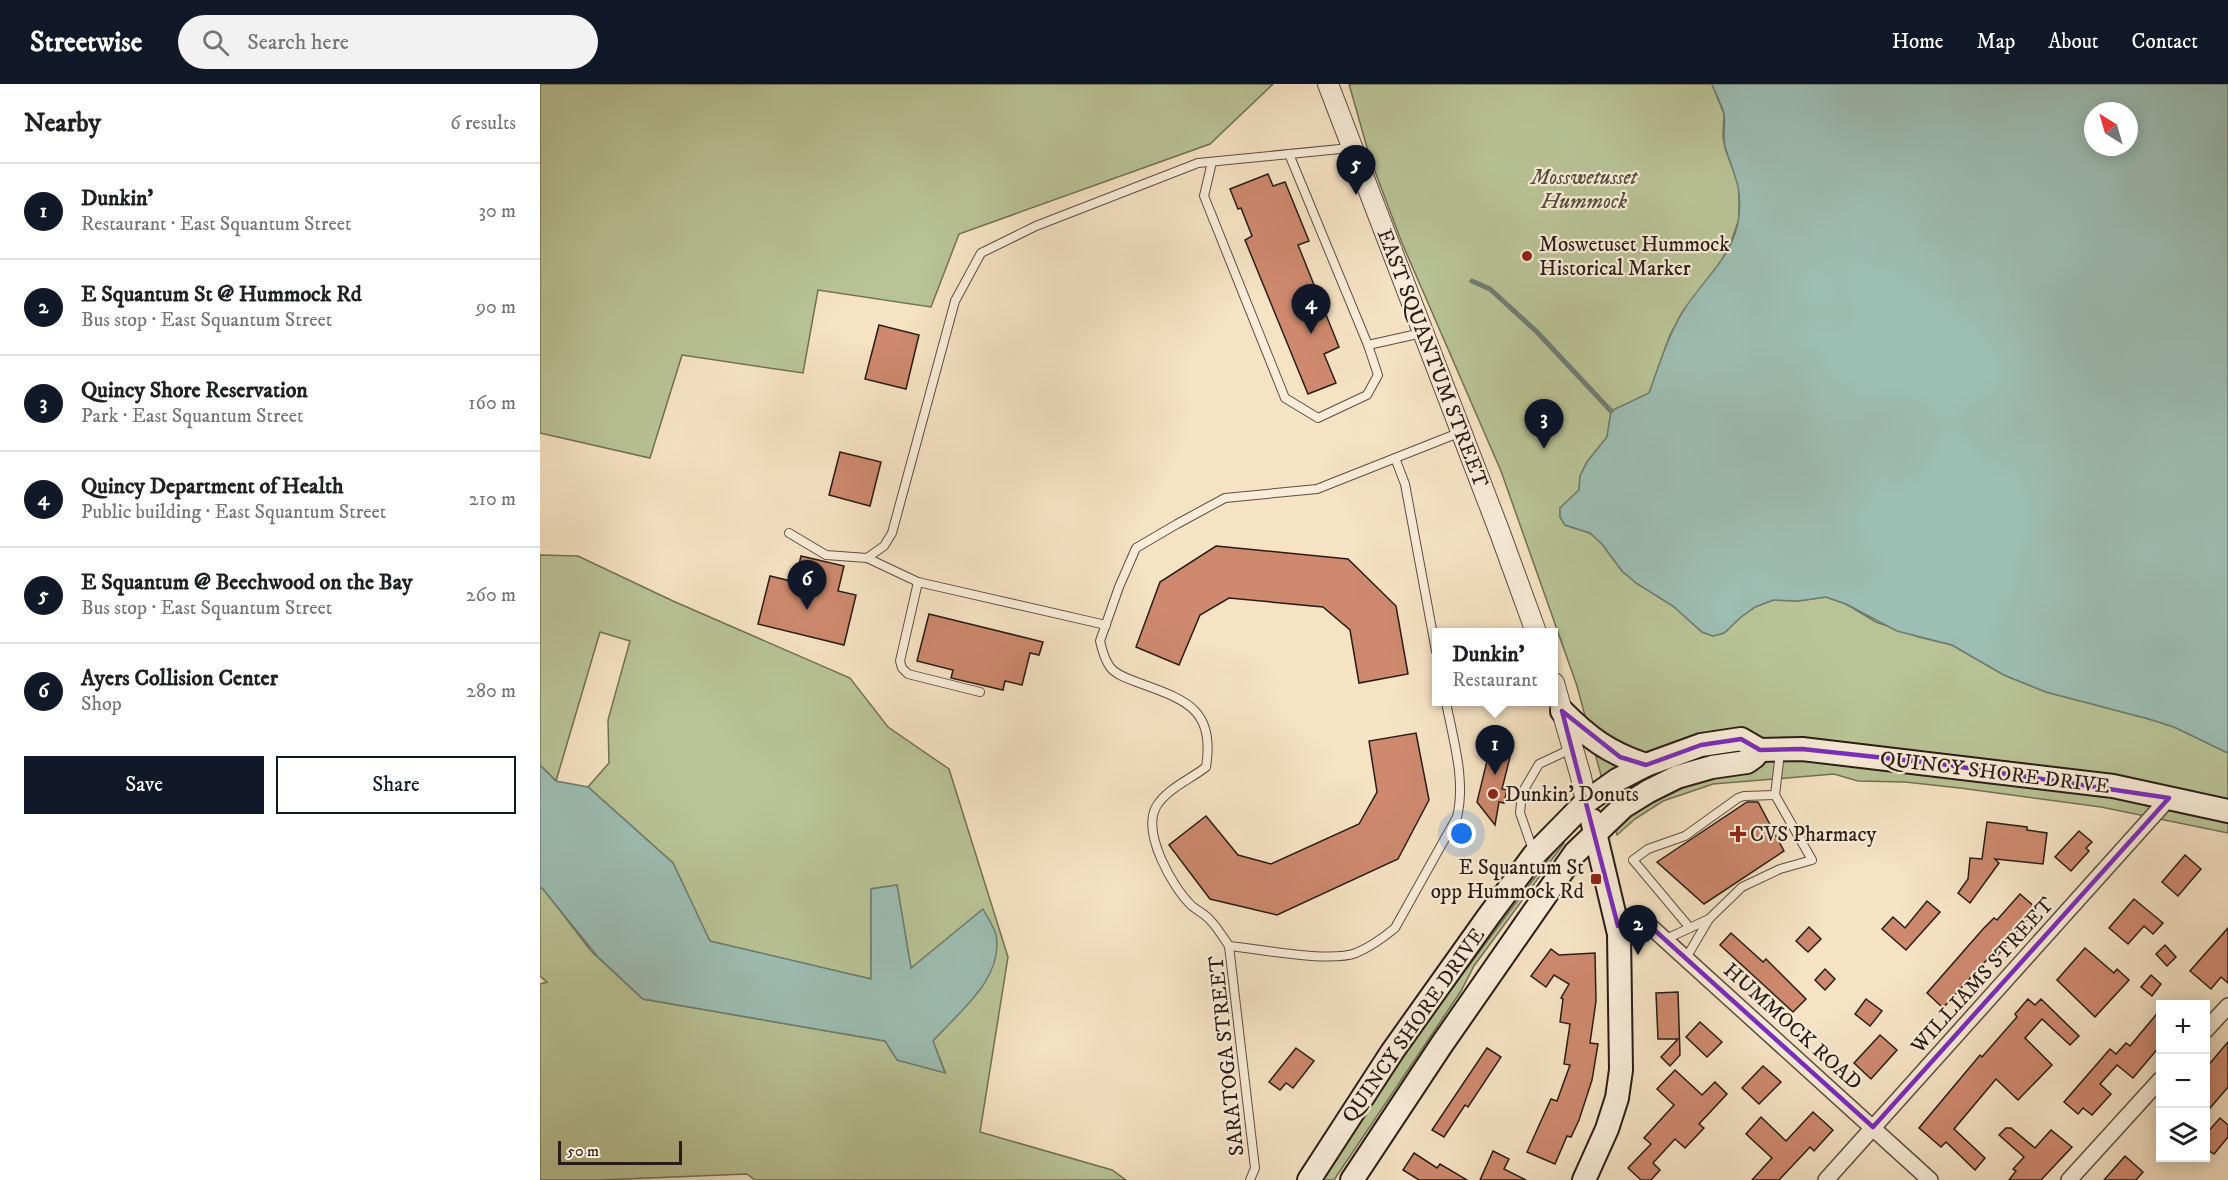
<!DOCTYPE html>
<meta charset="utf-8">
<style>
:root{--surface:#fff;--page:#f2f2f2;--text:#202124;--muted:#757577;--line:#e0e0e0;--accent:#111827}
body{margin:0;font-family:"IM FELL DW Pica",serif;background:var(--page);color:var(--text)}
.controls{position:absolute;right:18px;bottom:18px;display:grid;overflow:hidden;border-radius:0px;box-shadow:0 3px 15px #0003}
.controls button{width:54px;height:54px;display:grid;place-items:center;padding:0;border:0;border-bottom:2px solid var(--line);background:var(--surface);color:var(--text);font:30px sans-serif}
.compass{position:absolute;left:1544px;top:18px;width:54px;height:54px;border-radius:50%;background:var(--surface);box-shadow:0 3px 15px #0003;rotate:323deg}
.scale{position:absolute;left:18px;bottom:15px;width:124px;box-sizing:border-box;padding-left:6px;border:3px solid #291c16;border-top:0;font-size:16px;line-height:21px;white-space:nowrap;color:#291c16;-webkit-text-stroke:4px #f9edd9;paint-order:stroke}
.you{position:absolute;left:922px;top:750px;width:21px;height:21px;margin:-15px;border:4px solid #fff;border-radius:50%;background:#1a73e8;box-shadow:0 0 0 9px #1a73e833}
.badge{display:grid;place-items:center;width:39px;height:39px;border-radius:50%;background:var(--accent);color:#fff;font-size:20px;font-weight:700}
.pin{position:absolute;translate:-50% -50px;filter:drop-shadow(0 2px 3px #0008)}
.pin::after{content:'';position:absolute;top:32px;width:21px;height:18px;background:inherit;clip-path:polygon(0 0,100% 0,50% 100%)}
.popup{position:absolute;left:892px;top:544px;width:126px;height:78px;box-sizing:border-box;display:grid;place-content:center;border-radius:0px;background:var(--surface);filter:drop-shadow(0 2px 4px #0005);font-size:20px;white-space:nowrap;color:var(--muted)}
.popup b{font-size:22px;color:var(--text)}
.popup::after{content:'';position:absolute;left:50%;top:100%;margin-left:-12px;border:12px solid transparent;border-top-color:var(--surface)}
.list{margin:0;padding:0;list-style:none}
h2{display:flex;justify-content:space-between;align-items:center;height:78px;margin:0;padding:0 24px;font-size:26px}
h2 small{font-size:20px;font-weight:400;color:var(--muted)}
.list li{display:grid;grid-template-columns:39px 1fr auto;gap:18px;align-items:center;box-sizing:border-box;height:96px;padding:0 24px;border-top:2px solid var(--line)}
.list b{display:block;font-size:22px;white-space:nowrap}
.list p{margin:0;font-size:20px;white-space:nowrap;color:var(--muted)}
.list em{font-size:20px;font-style:normal;color:var(--muted)}
.actions{display:flex;gap:12px;padding:18px 24px}
.actions a{flex:1;padding:14px 0;border:2px solid var(--accent);border-radius:0px;text-align:center;font-size:21px;color:var(--accent)}
.actions .main{background:var(--accent);color:#fff}
.icon{flex:none;width:33px;height:33px;fill:none;stroke:currentColor;stroke-width:2;stroke-linecap:round;stroke-linejoin:round}
.map{position:relative;flex:none;width:1688px;height:1096px;overflow:hidden}
header{display:flex;align-items:center;gap:36px;box-sizing:border-box;height:84px;padding:0 30px;background:var(--accent);color:#fff}
header strong{font-size:28px}
nav{display:flex;gap:33px;margin-inline-start:auto;font-size:21px}
.search{width:420px;height:54px;background:var(--page);display:flex;align-items:center;gap:15px;box-sizing:border-box;padding:0 21px;border-radius:33px;color:var(--muted);font-size:22px}
main{display:flex}
aside{flex:1;background:var(--surface)}
.map>svg:first-child{display:block}
.green{fill:#b9c496;stroke:#717056;stroke-width:1.5}
.water{fill:#9dbeb3;stroke:#6f7d74;stroke-width:1.5;fill-rule:evenodd}
.lines{fill:none;stroke-linecap:round;stroke-linejoin:round}
.stream{stroke:#6f7d74;stroke-width:5}
.building{fill:#ce896e;stroke:#291c16;stroke-width:1.5}
.service-casing{stroke:#5c4e42;stroke-width:10}
.minor-casing{stroke:#5c4e42;stroke-width:18}
.tertiary-casing{stroke:#5c4e42;stroke-width:22}
.secondary-casing{stroke:#291c16;stroke-width:26}
.service{stroke:#f9edd9;stroke-width:8}
.minor{stroke:#f9edd9;stroke-width:15}
.tertiary{stroke:#f9edd9;stroke-width:20}
.secondary{stroke:#f9edd9;stroke-width:22}
.marked{fill:none;stroke:#7b2cbf;stroke-width:4.5;stroke-linejoin:round}
.poi-dot{fill:#8f2418;stroke:#f9edd9;stroke-width:2}
.labels{text-anchor:middle;stroke-width:4.5;stroke-linejoin:round;paint-order:stroke}
.park-label{font-size:21px;font-style:italic;fill:#544e3c;stroke:#f9edd9}
.poi-label{font-size:21px;fill:#291c16;stroke:#f9edd9;text-anchor:start}
.street-label{font-size:21px;fill:#291c16;stroke:#f9edd9}
</style>
<header>
<strong>Streetwise</strong>
<div class="search"><svg class="icon" aria-label="search" viewBox="0 0 24 24"><circle cx="10" cy="10" r="6"/><path d="M15 15l6 6"/></svg>Search here</div>
<nav><a>Home</a><a>Map</a><a>About</a><a>Contact</a></nav>
</header>
<main>
<aside>
<h2>Nearby<small>6 results</small></h2>
<ul class="list">
<li><span class="badge">1</span><div><b>Dunkin'</b><p>Restaurant · East Squantum Street</p></div><em>30 m</em></li>
<li><span class="badge">2</span><div><b>E Squantum St @ Hummock Rd</b><p>Bus stop · East Squantum Street</p></div><em>90 m</em></li>
<li><span class="badge">3</span><div><b>Quincy Shore Reservation</b><p>Park · East Squantum Street</p></div><em>160 m</em></li>
<li><span class="badge">4</span><div><b>Quincy Department of Health</b><p>Public building · East Squantum Street</p></div><em>210 m</em></li>
<li><span class="badge">5</span><div><b>E Squantum @ Beechwood on the Bay</b><p>Bus stop · East Squantum Street</p></div><em>260 m</em></li>
<li><span class="badge">6</span><div><b>Ayers Collision Center</b><p>Shop</p></div><em>280 m</em></li>
</ul>
<div class="actions"><a class="main">Save</a><a>Share</a></div>
</aside>
<div class="map">
<svg width="1688" height="1096" viewBox="0 0 1688 1096">
<rect width="100%" height="100%" fill="#f6e3c4"/>
<filter id="stains"><feTurbulence type="fractalNoise" baseFrequency=".00333" numOctaves="4"/><feColorMatrix values="0 0 0 0 .2 0 0 0 0 .09 0 0 0 0 .02 0 0 0 .5 -.17"/></filter>
<radialGradient id="worn" r=".72"><stop offset=".6" stop-color="#630" stop-opacity="0"/><stop offset="1" stop-color="#630" stop-opacity=".3"/></radialGradient>
<g class="green">
<path d="M0,0H733L670,60L419,150L391,223L278,206L263,289L142,271L110,374L0,349Z"/>
<path d="M809,0H1172L1184,30L1183,52L1185,64L1199,100V135L1190,161L1177,185L1143,227L1130,251L1109,310L1071,327L1067,353L1047,378L1040,392L1039,406L1020,424V433L1025,441L1050,449L1062,460L1082,487L1096,499L1133,522L1162,548L1173,552L1184,549L1201,533L1215,523L1233,516L1258,517L1286,513L1306,520L1336,538L1379,553L1412,561L1464,591L1506,608L1609,635L1634,643L1688,669V749L1561,723L1420,704L1365,698L1318,697L1294,690L1173,700L1123,717L1095,735L1077,751L1037,602L961,387L862,159L830,74Z"/>
<path d="M0,471L38,472L133,517L310,594L348,643L409,685L468,873L440,1048L572,1086L586,1096H215L207,1090L60,1096H0V900L7,898L0,892V804L2,803L51,867L103,915L345,957L405,988L393,957L441,904L371,885L357,801L331,805V895L169,857L133,779L48,703L69,679L68,636L90,557L60,548L16,697L0,681Z"/>
<path d="M1022,757L1024,759L934,882L921,907L794,1096H781L886,939Z"/>
</g>
<g class="water">
<path d="M1172,0H1688V669L1634,643L1609,635L1506,608L1464,591L1412,561L1357,547L1306,520L1286,513L1258,517L1233,516L1215,523L1201,533L1184,549L1173,552L1162,548L1133,522L1096,499L1082,487L1062,460L1050,449L1025,441L1020,433V424L1039,406L1040,392L1047,378L1067,353L1071,327L1109,309C1119,282 1127,254 1142,229C1161,197 1195,172 1199,132C1202,99 1193,91 1185,62C1182,51 1186,41 1184,30C1182,20 1175,10 1172,0ZM1553,27H1589V63H1553Z"/>
<path d="M0,681L16,697L48,703L133,779L170,857L331,895V805L357,801L371,884L443,825C447,833 454,842 456,851C464,894 419,928 393,957L405,989L357,976L345,957L103,915L58,873L2,804H0Z"/>
</g>
<g class="lines">
<path class="stream" d="M932,197L950,205L996,247L1071,327"/>
</g>
<g class="building">
<path d="M728,90L733,102L745,98L769,157L758,161L799,263L784,270L796,299L768,310L705,156L712,152L701,124L698,125L690,105Z"/>
<path d="M339,241L379,251L366,305L325,295Z"/>
<path d="M300,368L341,378L330,422L289,411Z"/>
<path d="M676,462L808,475L856,522L868,590L819,599L810,546L783,523L689,514L660,531L639,581L596,563L620,498Z"/>
<path d="M261,472L304,482L298,507L316,511L304,561L218,540L230,492L255,498Z"/>
<path d="M389,530L503,558L499,571L490,569L482,601L465,597L463,606L411,594L413,586L377,577Z"/>
<path d="M876,649L889,716L858,775L737,831L670,815L629,761L666,732L698,771L731,780L819,740L837,708L829,657Z"/>
<path d="M972,665L962,705L967,706L964,719L959,718L955,741L937,718L947,677Z"/>
<path d="M1207,718H1218L1244,767L1164,820L1117,778Z"/>
<path d="M1447,738L1487,743V746L1507,749L1503,780L1455,775L1459,779L1430,819L1418,809L1428,795L1430,774L1442,775Z"/>
<path d="M1539,747L1552,758L1546,764L1549,767L1531,787L1515,773Z"/>
<path d="M1645,771L1661,785L1638,812L1622,798Z"/>
<path d="M1480,810L1496,824L1458,871L1454,868L1403,924L1387,909L1443,845L1454,834L1457,836Z"/>
<path d="M1594,815L1623,839L1613,850L1604,842L1588,860L1569,844Z"/>
<path d="M1387,817L1400,828L1366,866L1342,845L1353,833L1365,844Z"/>
<path d="M1269,843L1281,855L1268,868L1256,857Z"/>
<path d="M1688,844V899L1681,893L1671,905L1650,887Z"/>
<path d="M1191,849L1223,878L1226,875L1266,915L1253,928L1180,861Z"/>
<path d="M1625,861L1636,873L1627,882L1616,870Z"/>
<path d="M1545,864L1574,889L1577,885L1589,896L1555,933L1517,896Z"/>
<path d="M1011,865L1019,871L1055,869L1056,917L1050,959L1058,960L1052,996L1039,1036L1031,1053L1027,1052L1015,1080L987,1068L1011,1015L1017,1017L1030,981L1024,980L1030,940L1020,938L1023,915L1021,914L1029,900L1014,891L1006,903L991,892Z"/>
<path d="M1285,885L1295,895L1285,906L1275,896Z"/>
<path d="M1611,891L1621,900L1612,912L1601,903Z"/>
<path d="M1138,908L1140,971L1130,982L1121,973L1138,955H1118L1116,909Z"/>
<path d="M1326,915L1342,927L1330,942L1315,930Z"/>
<path d="M1488,915L1495,921L1501,915L1539,952L1530,961L1502,935L1485,954L1512,981L1478,1016L1456,995L1414,1045L1445,1074L1435,1086L1406,1058L1401,1063L1379,1044L1440,971L1442,973L1477,933L1475,930Z"/>
<path d="M1620,926V962L1593,994L1577,981L1560,1000L1571,1010L1552,1031L1543,1024L1538,1030L1524,1018L1570,965L1576,970L1586,959L1590,962Z"/>
<path d="M1160,938L1182,958L1167,973L1146,953Z"/>
<path d="M1340,951L1357,966L1331,995L1314,979Z"/>
<path d="M1688,958V1003L1665,1030V985Z"/>
<path d="M756,964L774,977L753,1004L746,999L740,1006L729,998Z"/>
<path d="M947,964L961,973L928,1023L925,1021L904,1053L892,1046Z"/>
<path d="M1223,982L1241,998L1219,1020L1202,1004Z"/>
<path d="M1135,986L1162,1011L1175,998L1187,1010L1159,1040L1164,1044L1145,1064L1135,1055L1113,1079L1120,1086L1111,1096H1101L1088,1084L1111,1060L1104,1054L1134,1021L1117,1005Z"/>
<path d="M1273,1028L1293,1046L1274,1067L1270,1063L1239,1096H1212L1232,1074L1206,1050L1221,1033L1246,1057Z"/>
<path d="M1680,1034L1688,1041V1053L1674,1070L1665,1064V1051Z"/>
<path d="M1466,1044H1471L1495,1064L1511,1046L1532,1063L1501,1096H1469L1476,1087L1473,1085L1484,1073L1459,1051Z"/>
<path d="M953,1067L969,1075L964,1085L986,1096H940Z"/>
<path d="M874,1069L897,1084L900,1080L927,1096H879L863,1086Z"/>
<path d="M1585,1072L1603,1088L1596,1096H1564Z"/>
</g>
<g class="lines">
<defs>
<g id="service">
<path d="M672,78L664,112L745,314L778,334L827,311L838,291L828,261L749,70"/>
<path d="M828,261L882,249"/>
<path d="M855,374L865,400L896,567"/>
<path d="M249,449L286,471L327,474L344,462L352,449L415,217L441,169L496,142L658,79L810,64"/>
<path d="M327,474L378,498L566,541"/>
<path d="M378,498L360,577L362,584L368,590L440,608"/>
<path d="M993,766L980,729L982,709L999,680L1031,665"/>
<path d="M1150,844L1093,776L1108,765L1145,752L1198,714L1204,712L1235,711"/>
<path d="M1126,855L1169,835"/>
<path d="M689,862C720,865 789,879 816,869C830,863 843,854 855,844L917,733C926,696 913,655 906,618"/>
<path d="M1146,874L1169,835L1202,803L1240,785L1272,776L1235,711L1240,669"/>
<path d="M710,1096L715,1084L689,862C683,853 677,843 670,836C665,830 658,827 652,822C632,803 602,749 616,723C626,705 651,695 666,683C676,622 642,615 594,597C586,594 575,590 570,583C565,576 562,566 560,557L579,503L596,464L637,440L685,414L777,405L921,348"/>
</g>
<g id="minor">
<path d="M1078,842L1102,840L1111,843L1390,1096"/>
<path d="M1666,946L1688,922"/>
<path d="M1286,1096L1629,714"/>
<path d="M1529,1096L1620,996"/>
</g>
<g id="tertiary">
<path d="M788,0L960,449L996,548"/>
<path d="M1014,599L1041,693L1046,718"/>
</g>
<g id="secondary">
<path d="M1022,627C1049,654 1069,669 1106,681"/>
<path d="M769,1096L852,968L948,833L994,771L1046,718L1077,696L1106,681L1161,661L1201,655L1220,666L1262,665L1573,702L1688,727"/>
<path d="M812,1096L902,960L1035,769L1083,723L1109,707L1137,693L1172,683L1207,678L1214,673L1220,666"/>
<path d="M1044,1096L1067,1045L1077,1014L1081,986L1079,850L1052,736"/>
</g>
</defs>
<use href="#service" class="service-casing"/>
<use href="#minor" class="minor-casing"/>
<use href="#tertiary" class="tertiary-casing"/>
<use href="#secondary" class="secondary-casing"/>
<use href="#service" class="service"/>
<use href="#minor" class="minor"/>
<use href="#tertiary" class="tertiary"/>
<use href="#secondary" class="secondary"/>
</g>
<path class="marked" d="M1022,627L1080,673L1106,681L1161,661L1201,655L1220,666L1262,665L1401,680L1629,714L1333,1043L1111,843L1078,842Z"/>
<g class="poi-dot">
<circle cx="987" cy="172" r="6"/>
<circle cx="953" cy="710" r="6"/>
<path d="M1195 741h6v6h6v6h-6v6h-6v-6h-6v-6h6z"/>
<rect x="1050" y="789" width="12" height="12" rx="3"/>
</g>
<g class="labels">
<g class="park-label">
<text x="1044" y="100">Mosswetusset<tspan x="1044" dy="24">Hummock</tspan></text>
</g>
<g class="poi-label">
<text x="999" y="167">Moswetuset Hummock<tspan x="999" dy="24">Historical Marker</tspan></text>
<text x="965" y="717">Dunkin' Donuts</text>
<text x="1210" y="757">CVS Pharmacy</text>
<text x="1044" y="790" text-anchor="end">E Squantum St<tspan x="1044" dy="24">opp Hummock Rd</tspan></text>
</g>
<g class="street-label">
<text transform="translate(893 274) rotate(69)" y="7">EAST SQUANTUM STREET</text>
<text transform="translate(1455 688) rotate(7)" y="7">QUINCY SHORE DRIVE</text>
<text transform="translate(1442 891) rotate(-48)" y="7">WILLIAMS STREET</text>
<text transform="translate(873 941) rotate(-55)" y="7">QUINCY SHORE DRIVE</text>
<text transform="translate(1253 942) rotate(42)" y="7">HUMMOCK ROAD</text>
<text transform="translate(686 972) rotate(-96)" y="7">SARATOGA STREET</text>
</g>
</g>
<rect width="100%" height="100%" filter="url(#stains)"/>
<rect width="100%" height="100%" fill="url(#worn)"/>
</svg>
<div class="controls">
<button>+</button>
<button>−</button>
<button><svg class="icon" aria-label="layers" viewBox="0 0 24 24"><path d="M12 4l9 5-9 5-9-5zM3 14l9 5 9-5"/></svg></button>
</div>
<svg class="compass" viewBox="-18 -18 36 36"><path d="M0-13l5 13h-10z" fill="#e53935"/><path d="M0 13l5-13h-10z" fill="#757577"/></svg>
<div class="scale">50 m</div>
<div class="you"></div>
<div class="pin badge" style="left:955px;top:691px">1</div>
<div class="popup"><b>Dunkin'</b>Restaurant</div>
<div class="pin badge" style="left:1098px;top:871px">2</div>
<div class="pin badge" style="left:1004px;top:365px">3</div>
<div class="pin badge" style="left:771px;top:250px">4</div>
<div class="pin badge" style="left:816px;top:111px">5</div>
<div class="pin badge" style="left:267px;top:526px">6</div>
</div>
</main>
